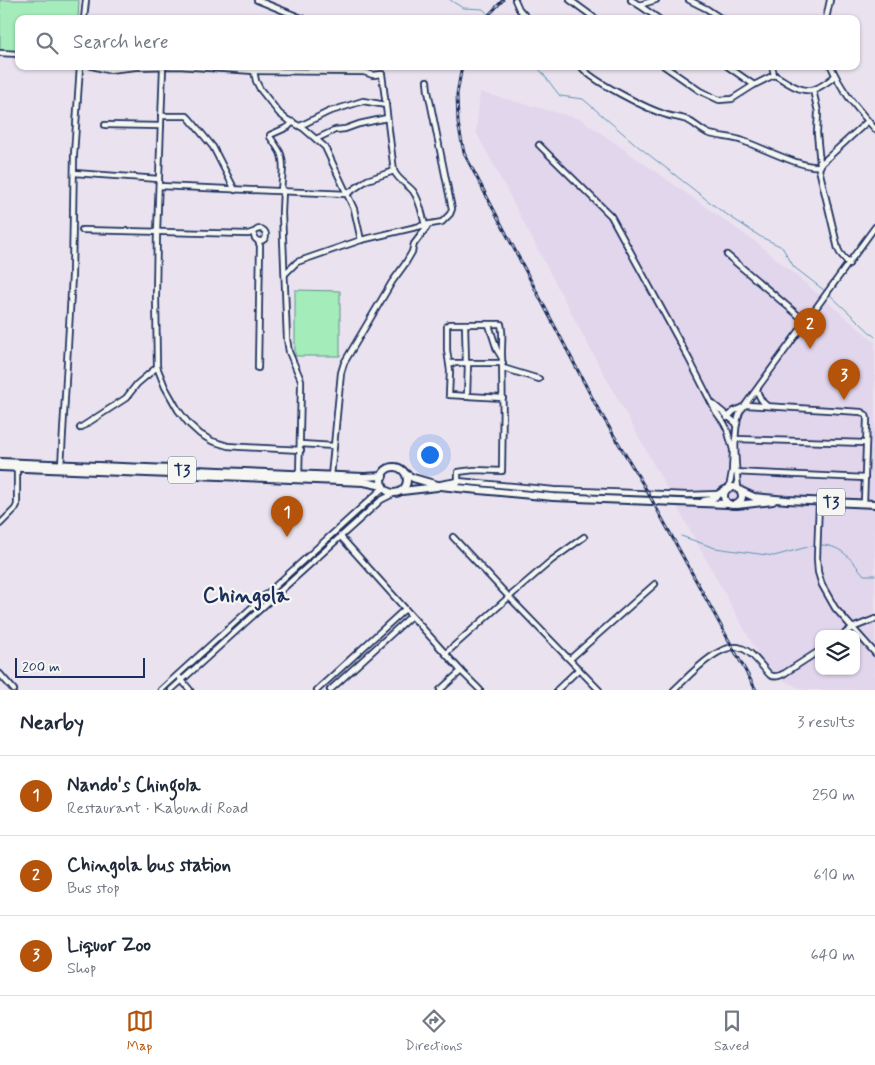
<!DOCTYPE html>
<meta charset="utf-8">
<style>
:root{--surface:#fff;--page:#f6f6f7;--text:#1f2937;--muted:#747a83;--line:#e0e1e3;--accent:#b45309}
body{margin:0;font-family:Mynerve,sans-serif;background:var(--page);color:var(--text)}
.controls{position:absolute;right:15px;bottom:15px;display:grid;overflow:hidden;border-radius:10px;box-shadow:0 1px 4px #0004}
.controls button{width:45px;height:45px;display:grid;place-items:center;padding:0;border:0;border-bottom:1px solid var(--line);background:var(--surface);color:var(--text);font:25px sans-serif}
.scale{position:absolute;left:15px;bottom:12px;width:130px;box-sizing:border-box;padding-left:5px;border:2px solid #1b2f5e;border-top:0;font-size:14px;line-height:18px;white-space:nowrap;color:#1b2f5e;-webkit-text-stroke:4px #f6f6f2;paint-order:stroke}
.you{position:absolute;left:429px;top:454px;width:18px;height:18px;margin:-12px;border:4px solid #fff;border-radius:50%;background:#1a73e8;box-shadow:0 0 0 8px #1a73e833}
.badge{display:grid;place-items:center;width:32px;height:32px;border-radius:50%;background:var(--accent);color:#fff;font-size:16px;font-weight:700}
.pin{position:absolute;translate:-50% -41px;filter:drop-shadow(0 1px 2px #0008)}
.pin::after{content:'';position:absolute;top:26px;width:18px;height:15px;background:inherit;clip-path:polygon(0 0,100% 0,50% 100%)}
.list{margin:0;padding:0;list-style:none}
h2{display:flex;justify-content:space-between;align-items:center;height:65px;margin:0;padding:0 20px;font-size:21px}
h2 small{font-size:16px;font-weight:400;color:var(--muted)}
.list li{display:grid;grid-template-columns:32px 1fr auto;gap:15px;align-items:center;box-sizing:border-box;height:80px;padding:0 20px;border-top:1px solid var(--line)}
.list b{display:block;font-size:19px;white-space:nowrap}
.list p{margin:0;font-size:16px;white-space:nowrap;color:var(--muted)}
.list em{font-size:16px;font-style:normal;color:var(--muted)}
.icon{flex:none;width:28px;height:28px;fill:none;stroke:currentColor;stroke-width:2;stroke-linecap:round;stroke-linejoin:round}
.map{position:relative;flex:none;width:875px;height:690px;overflow:hidden}
.search{position:absolute;background:var(--surface);box-shadow:0 1px 4px #0004;left:15px;right:15px;top:15px;height:55px;display:flex;align-items:center;gap:12px;box-sizing:border-box;padding:0 18px;border-radius:10px;color:var(--muted);font-size:19px}
.sheet{height:305px;background:var(--surface)}
nav{display:flex;justify-content:space-around;align-items:center;box-sizing:border-box;height:70px;border-top:1px solid var(--line);background:var(--surface);font-size:14px;color:var(--muted)}
nav a{display:grid;justify-items:center;gap:2px}
nav .on{color:var(--accent)}
.map>svg:first-child{display:block}
.built{fill:#e2d6ed;fill-rule:evenodd}
.green{fill:#a4ecba;stroke:#608e8c}
.lines{fill:none;stroke-linecap:round;stroke-linejoin:round}
.stream{stroke:#5e93b2;stroke-width:1}
.minor-casing{stroke:#1b2f5e;stroke-width:8}
.highway-casing{stroke:#1b2f5e;stroke-width:10}
.minor{stroke:#f6f6f2;stroke-width:4.5}
.highway{stroke:#f6f6f2;stroke-width:6}
.rail-casing{stroke:#1b2f5e;stroke-width:3}
.rail{stroke:#f6f6f2;stroke-width:1;stroke-dasharray:4;stroke-linecap:butt}
.labels{text-anchor:middle;stroke-width:4.5;stroke-linejoin:round;paint-order:stroke}
.shield{fill:#f6f6f2;stroke:#5d6b8a;stroke-width:1}
.shield-label{font-size:16px;font-weight:bold;fill:#1b2f5e}
.district-label{font-size:22px;font-weight:bold;fill:#1b2f5e;stroke:#f6f6f2}
</style>
<div class="map">
<svg width="875" height="690" viewBox="0 0 875 690">
<rect width="100%" height="100%" fill="#eae3ef"/>
<filter id="ink" filterUnits="userSpaceOnUse"><feTurbulence type="fractalNoise" baseFrequency=".02" numOctaves="2"/><feDisplacementMap in="SourceGraphic" scale="10" xChannelSelector="R" yChannelSelector="G"/><feConvolveMatrix kernelMatrix="1 2 1 2 8 2 1 2 1" color-interpolation-filters="sRGB"/></filter>
<g filter="url(#ink)">
<path class="built" d="M480,92L581,119L760,245L875,342V690H804L769,674L588,345L476,132ZM819,634H856V671H819Z"/>
<g class="green">
<path d="M0,0H79L78,19H19V52L0,51Z"/>
<path d="M295,290L340,291V356H295Z"/>
</g>
<g class="lines">
<g class="stream">
<path d="M450,0L463,8L483,9L487,13"/>
<path d="M494,18L495,19"/>
<path d="M537,66L560,96L583,99L639,147L720,210L761,237L782,247L794,267L825,291"/>
<path d="M830,295L875,337"/>
<path d="M681,536L715,548L774,556L815,545"/>
<path d="M822,545C843,546 851,560 864,575H875"/>
</g>
<defs>
<g id="minor">
<path d="M257,0L304,19"/>
<path d="M515,0L519,9L528,19"/>
<path d="M570,0L596,19"/>
<path d="M631,0L639,5L656,0"/>
<path d="M689,0L707,9L722,19"/>
<path d="M639,5L659,19"/>
<path d="M84,19L86,0"/>
<path d="M826,19L830,0"/>
<path d="M0,53L19,54"/>
<path d="M92,66L108,70L136,67L178,66L254,71L364,72L373,75L382,74L394,171C398,180 407,184 413,191C420,200 422,214 425,225V229"/>
<path d="M581,66C589,80 648,109 664,114C671,117 680,117 687,120C695,123 701,131 710,134C721,137 733,137 743,141C761,147 803,169 820,166"/>
<path d="M664,66L700,91L719,100L732,99L754,85L774,75C779,77 783,80 788,83C809,96 818,90 835,76"/>
<path d="M727,66L754,85"/>
<path d="M772,66L774,75"/>
<path d="M831,66C842,92 857,108 875,129"/>
<path d="M163,67L157,232L156,296L157,367L165,387L178,410L189,424L200,434L212,441L228,446L242,447L301,450"/>
<path d="M254,71L256,81L260,89L279,113L286,119L303,128L325,147L354,209L361,240"/>
<path d="M813,90L818,112L817,133L820,164"/>
<path d="M161,116H187L189,118L213,147L235,190"/>
<path d="M105,125L161,126"/>
<path d="M300,126L328,112L363,101L386,105"/>
<path d="M316,139L335,130L345,129L359,124L387,118"/>
<path d="M539,145L611,216L689,359L716,412L724,423L727,429L733,450L732,472L729,488"/>
<path d="M74,173L159,179"/>
<path d="M159,186L347,194L367,180L394,171"/>
<path d="M281,190C282,178 285,163 280,152C277,147 274,142 270,137V135L288,127L293,122"/>
<path d="M283,190L282,213L287,339L289,352L301,380V386L299,476"/>
<circle cx="260" cy="235" r="6"/>
<path d="M82,230L248,234L254,232"/>
<path d="M727,255L806,322"/>
<path d="M849,264L840,253L838,249L819,169L822,163L868,121"/>
<path d="M285,274L297,262L361,240L425,225L442,222L450,214L452,209L428,91L427,81"/>
<path d="M465,324L466,363"/>
<path d="M489,325L497,350L502,358"/>
<path d="M449,363H503"/>
<path d="M258,368L260,246L258,241"/>
<path d="M503,368L539,379"/>
<path d="M757,390C759,397 761,401 766,405"/>
<path d="M467,397L468,363"/>
<path d="M713,404L737,424"/>
<path d="M746,405L861,412L866,415L867,419L864,503"/>
<path d="M727,418L734,411L743,407"/>
<path d="M80,428L126,398L137,384L157,367"/>
<path d="M735,439L866,443"/>
<path d="M301,444L334,446L341,373L344,363L392,282L405,264L412,252L414,244L427,227"/>
<path d="M61,466L72,276L74,155L80,66"/>
<path d="M734,472L865,478"/>
<path d="M331,476L334,446"/>
<path d="M441,484L458,481L554,490L688,495L718,494"/>
<path d="M451,487L458,483V472L474,470L502,471C503,433 503,396 502,358C501,346 504,337 501,324H449L447,326V350L450,371L449,395L503,398"/>
<path d="M738,488C736,467 732,432 740,412L875,227"/>
<path d="M819,502L817,558L818,572L822,585L835,608L875,653"/>
<path d="M0,524L15,509L17,505V467"/>
<path d="M340,536L461,671L480,690"/>
<path d="M453,537L509,597L552,560L584,537"/>
<path d="M844,634L852,628L875,619"/>
<path d="M446,653L509,597L599,690"/>
<path d="M570,659L655,584"/>
<path d="M0,674L14,690"/>
<path d="M180,678L190,690"/>
<path d="M161,690L384,487"/>
<path d="M171,690L381,500L395,493"/>
<path d="M317,690L405,609"/>
<path d="M330,690L411,616"/>
<path d="M440,690L461,671"/>
<path d="M557,690L579,669"/>
<path d="M674,690C688,677 720,641 741,648C752,651 762,667 770,675C775,678 780,676 785,673L819,651"/>
</g>
<g id="highway">
<path d="M0,462L364,477L383,476"/>
<path d="M0,467L364,482L383,486"/>
<circle cx="394" cy="480" r="13"/>
<path d="M406,474L413,478L441,486L458,488L553,497L727,504"/>
<circle cx="733" cy="496" r="9"/>
<path d="M402,491L437,487"/>
<path d="M741,491L754,497L787,500L875,504"/>
<path d="M704,501L710,500L725,490"/>
<path d="M737,505L773,501"/>
</g>
</defs>
<use href="#minor" class="minor-casing"/>
<use href="#highway" class="highway-casing"/>
<use href="#minor" class="minor"/>
<use href="#highway" class="highway"/>
<defs>
<g id="rail">
<path d="M485,19L503,0"/>
<path d="M462,66L457,94L458,123L464,153L597,407L647,491L756,690"/>
</g>
</defs>
<use href="#rail" class="rail-casing"/>
<use href="#rail" class="rail"/>
</g>
</g>
<g class="labels">
<g class="shield">
<rect x="168" y="456.5" width="28" height="27" rx="4"/>
<rect x="817" y="488.5" width="28" height="27" rx="4"/>
</g>
<g class="shield-label">
<text x="182" y="476">T3</text>
<text x="831" y="508">T3</text>
</g>
<g class="district-label">
<text x="246" y="602">Chingola</text>
</g>
</g>
</svg>
<div class="controls">
<button><svg class="icon" aria-label="layers" viewBox="0 0 24 24"><path d="M12 4l9 5-9 5-9-5zM3 14l9 5 9-5"/></svg></button>
</div>
<div class="scale">200 m</div>
<div class="you"></div>
<div class="pin badge" style="left:287px;top:537px">1</div>
<div class="pin badge" style="left:810px;top:349px">2</div>
<div class="pin badge" style="left:844px;top:400px">3</div>
<div class="search"><svg class="icon" aria-label="search" viewBox="0 0 24 24"><circle cx="10" cy="10" r="6"/><path d="M15 15l6 6"/></svg>Search here</div>
</div>
<section class="sheet">
<h2>Nearby<small>3 results</small></h2>
<ul class="list">
<li><span class="badge">1</span><div><b>Nando's Chingola</b><p>Restaurant · Kabundi Road</p></div><em>250 m</em></li>
<li><span class="badge">2</span><div><b>Chingola bus station</b><p>Bus stop</p></div><em>610 m</em></li>
<li><span class="badge">3</span><div><b>Liquor Zoo</b><p>Shop</p></div><em>640 m</em></li>
</ul>
</section>
<nav>
<a class="on"><svg class="icon" aria-label="map" viewBox="0 0 24 24"><path d="M3 6l6-2 6 2 6-2v14l-6 2-6-2-6 2zM9 4v14M15 6v14"/></svg>Map</a>
<a><svg class="icon" aria-label="directions" viewBox="0 0 24 24"><path d="M12 3l9 9-9 9-9-9zM9 14v-3h6M13 9l2 2-2 2"/></svg>Directions</a>
<a><svg class="icon" aria-label="saved" viewBox="0 0 24 24"><path d="M7 4h10v16l-5-4-5 4z"/></svg>Saved</a>
</nav>
